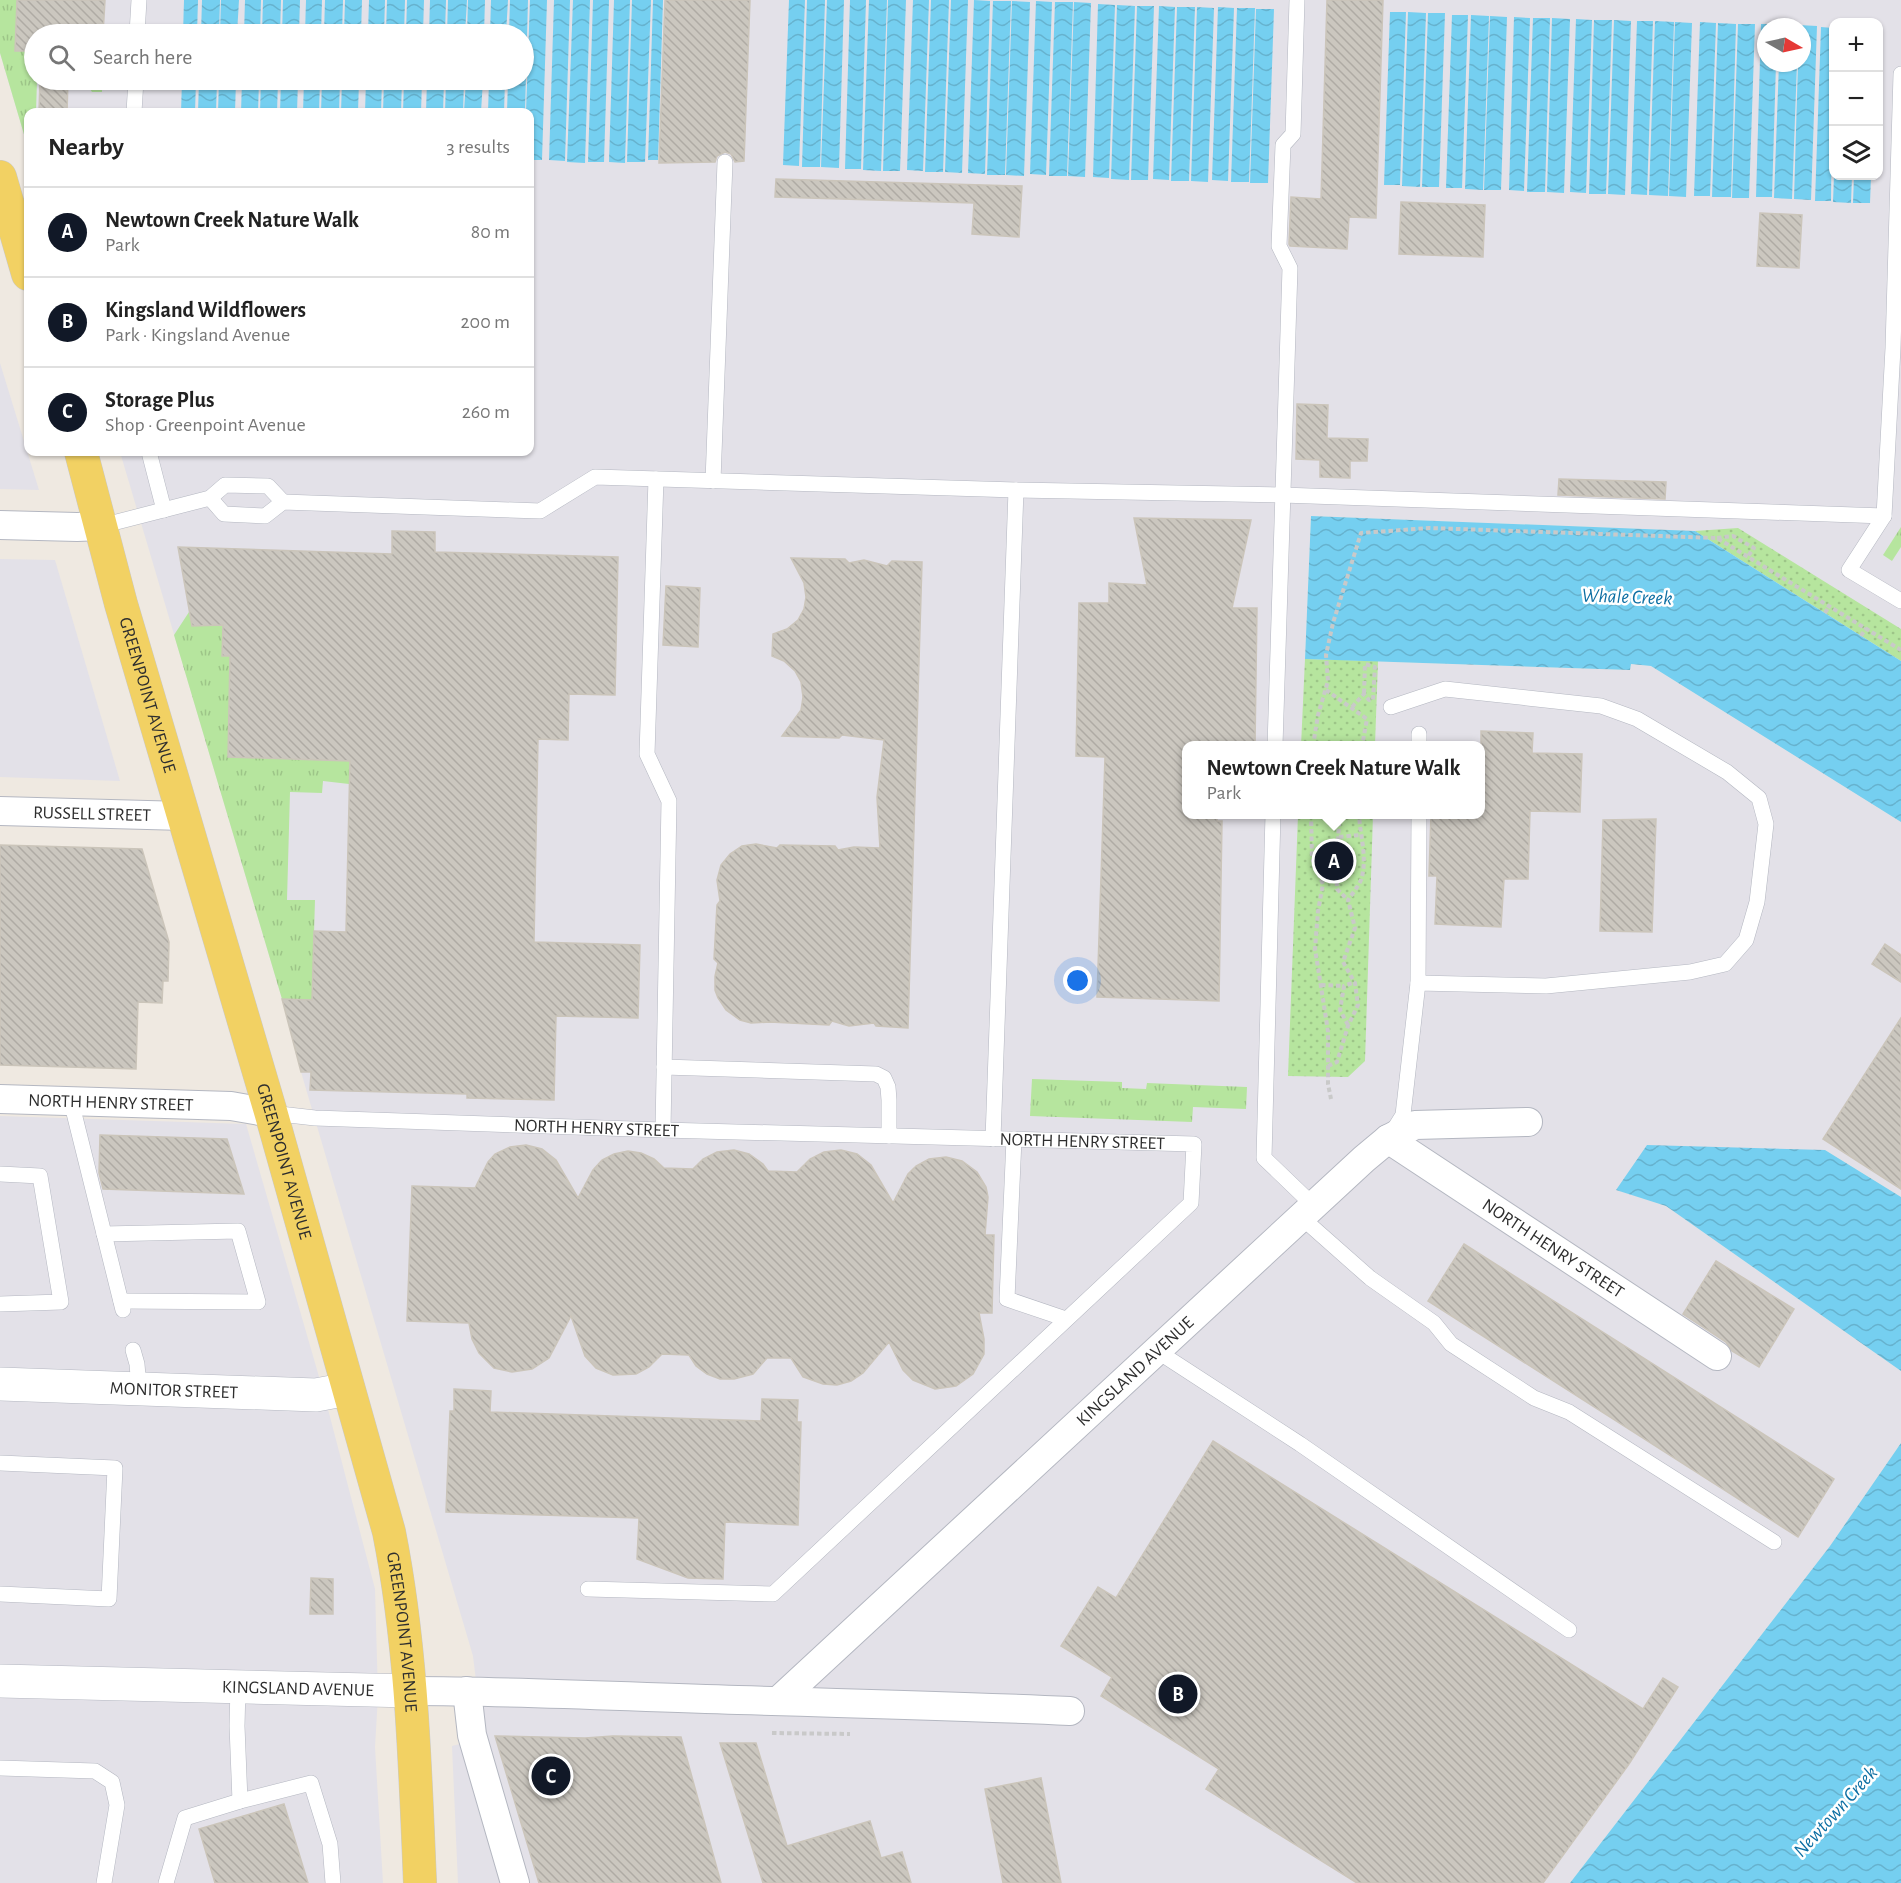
<!DOCTYPE html>
<meta charset="utf-8">
<style>
:root{--surface:#fff;--page:#f6f6f6;--text:#222;--muted:#767676;--line:#e0e0e0;--accent:#111827}
body{margin:0;font-family:"Alegreya Sans",sans-serif;background:var(--page);color:var(--text)}
.controls{position:absolute;right:18px;top:18px;display:grid;overflow:hidden;border-radius:12px;box-shadow:0 2px 4px #0004}
.controls button{width:54px;height:54px;display:grid;place-items:center;padding:0;border:0;border-bottom:2px solid var(--line);background:var(--surface);color:var(--text);font:30px sans-serif}
.compass{position:absolute;left:1757px;top:18px;width:54px;height:54px;border-radius:50%;background:var(--surface);box-shadow:0 2px 4px #0004;rotate:99deg}
.you{position:absolute;left:1078px;top:981px;width:21px;height:21px;margin:-15px;border:4px solid #fff;border-radius:50%;background:#1a73e8;box-shadow:0 0 0 9px #1a73e833}
.badge{display:grid;place-items:center;width:39px;height:39px;border-radius:50%;background:var(--accent);color:#fff;font-size:20px;font-weight:700}
.pin{position:absolute;translate:-50% -50%;border:3px solid #fff;box-shadow:0 2px 6px #0006}
.popup{position:absolute;left:1182px;top:741px;width:303px;height:78px;box-sizing:border-box;display:grid;place-content:center;border-radius:12px;background:var(--surface);filter:drop-shadow(0 2px 4px #0005);font-size:20px;white-space:nowrap;color:var(--muted)}
.popup b{font-size:22px;color:var(--text)}
.popup::after{content:'';position:absolute;left:50%;top:100%;margin-left:-12px;border:12px solid transparent;border-top-color:var(--surface)}
.list{margin:0;padding:0;list-style:none}
h2{display:flex;justify-content:space-between;align-items:center;height:78px;margin:0;padding:0 24px;font-size:26px}
h2 small{font-size:20px;font-weight:400;color:var(--muted)}
.list li{display:grid;grid-template-columns:39px 1fr auto;gap:18px;align-items:center;box-sizing:border-box;height:90px;padding:0 24px;border-top:2px solid var(--line)}
.list b{display:block;font-size:22px;white-space:nowrap}
.list p{margin:0;font-size:20px;white-space:nowrap;color:var(--muted)}
.list em{font-size:20px;font-style:normal;color:var(--muted)}
.icon{flex:none;width:33px;height:33px;fill:none;stroke:currentColor;stroke-width:2;stroke-linecap:round;stroke-linejoin:round}
.map{position:relative;flex:none;width:1901px;height:1883px;overflow:hidden}
.search{position:absolute;background:var(--surface);box-shadow:0 2px 4px #0004;left:24px;top:24px;width:510px;height:66px;display:flex;align-items:center;gap:15px;box-sizing:border-box;padding:0 21px;border-radius:33px;color:var(--muted);font-size:22px}
.panel{position:absolute;background:var(--surface);box-shadow:0 2px 4px #0004;left:24px;top:108px;width:510px;height:348px;border-radius:12px}
.map>svg:first-child{display:block}
.industrial{fill:#e3e1e8;fill-rule:evenodd}
.grass{fill:url(#grass-tufts)}
.park{fill:url(#park-dots)}
.water{fill:url(#water-waves)}
.building{fill:url(#building-back-hatch);stroke:#cbc5ba;stroke-width:1.5}
.lines{fill:none;stroke-linecap:round;stroke-linejoin:round}
.lane-casing{stroke:#b4b7c1;stroke-width:16}
.street-casing{stroke:#b4b7c1;stroke-width:30}
.secondary-casing{stroke:#b4b7c1;stroke-width:34}
.primary-casing{stroke:#c9c9c9;stroke-width:34}
.path{stroke:#c9c9c9;stroke-width:4;stroke-dasharray:4.5 3;stroke-linecap:butt}
.lane{stroke:#fff;stroke-width:15}
.street{stroke:#fff;stroke-width:28}
.secondary{stroke:#fff;stroke-width:33}
.primary{stroke:#f2d163;stroke-width:33}
.labels{text-anchor:middle;stroke-width:5;stroke-linejoin:round;paint-order:stroke}
.street-label{font-size:18px;fill:#2e2e2e;stroke:#fff}
.water-label{font-size:20px;font-style:italic;fill:#0d6fa3;stroke:#fff}
</style>
<div class="map">
<svg width="1901" height="1883" viewBox="0 0 1901 1883">
<defs>
<pattern id="grass-tufts" width="24" height="20" patternUnits="userSpaceOnUse" patternTransform="scale(1.5)"><rect width="24" height="20" fill="#b6e59e"/><path d="M3 7l-1-3M5 7V3M7 7l1-3M15 17l-1-3M17 17v-4M19 17l1-3" fill="none" stroke="#9dc588"/></pattern>
<pattern id="park-dots" width="8" height="8" patternUnits="userSpaceOnUse" patternTransform="scale(1.5)"><rect width="8" height="8" fill="#b6e59e"/><path d="M2 2h.1M6 6h.1" fill="none" stroke="#9dc588" stroke-width="1.8" stroke-linecap="round"/></pattern>
<pattern id="water-waves" width="16" height="10" patternUnits="userSpaceOnUse" patternTransform="scale(1.5)"><rect width="16" height="10" fill="#75cff0"/><path d="M0 5q4-4 8 0t8 0" fill="none" stroke="#66b2ce"/></pattern>
<pattern id="building-back-hatch" width="6" height="6" patternUnits="userSpaceOnUse" patternTransform="scale(1.5)"><rect width="6" height="6" fill="#cbc7bf"/><path d="M-1 5l2 2M0 0l6 6M5-1l2 2" fill="none" stroke="#afaba4"/></pattern>
</defs>
<rect width="100%" height="100%" fill="#efe9e1"/>
<g class="industrial">
<path d="M0,0H1901V660L1695,531L1311,516L1305,659L1630,670L1631,664L1651,666L1901,822V1197L1825,1150L1617,1190L1666,1206L1901,1371V1443L1830,1546L1570,1883H458L452,1746L483,1738L473,1656L301,1072L282,999L120,452H530V112H28V148L0,53ZM1834,22H1878V176H1834ZM1766,27H1802V63H1766ZM34,34H524V80H34ZM1187,746H1481V814H1187Z"/>
<path d="M0,363L39,490L0,489Z"/>
<path d="M0,559L55,560L120,781L0,777Z"/>
<path d="M0,1116L246,1124L324,1394L375,1589L378,1696L375,1747L383,1883H0Z"/>
</g>
<g class="grass">
<path d="M0,0H17L15,51H34V80H37L36,112H28V148L0,53Z"/>
<path d="M84,80H102V92H92Z"/>
<path d="M1901,527V547L1892,561L1883,555Z"/>
<path d="M189,612L192,626L223,625L222,655L230,656L228,757L350,761L349,784L323,781L322,793L290,792L287,900H315L312,1000L282,999L174,635Z"/>
<path d="M1032,1079L1122,1082V1088L1146,1089L1147,1083L1247,1087L1246,1109L1193,1107L1192,1122L1030,1116Z"/>
</g>
<g class="park">
<path d="M1738,528L1901,629V661L1695,531Z"/>
<path d="M1305,659L1378,661L1375,745L1301,746Z"/>
<path d="M1298,815H1373L1365,1061L1348,1077L1288,1076Z"/>
</g>
<g class="water">
<path d="M184,0H198L197,34H183Z"/>
<path d="M202,0H220L219,34H201Z"/>
<path d="M221,0H239L237,34H220Z"/>
<path d="M245,0H261L260,34H244Z"/>
<path d="M263,0H281L280,34H262Z"/>
<path d="M283,0H300L299,34H282Z"/>
<path d="M306,0H322L321,34H305Z"/>
<path d="M325,0H343L342,34H324Z"/>
<path d="M345,0H362L361,34H344Z"/>
<path d="M369,0H385L384,34H368Z"/>
<path d="M387,0H405L404,34H386Z"/>
<path d="M407,0H424L423,34H406Z"/>
<path d="M430,0H446L445,34H429Z"/>
<path d="M448,0H467L465,34H447Z"/>
<path d="M468,0H485L484,34H467Z"/>
<path d="M491,0H508L506,34H490Z"/>
<path d="M510,0H528L525,112H507L508,80H524V34H509Z"/>
<path d="M530,0H547L542,160H530V112H526Z"/>
<path d="M554,0H570L565,161L549,160Z"/>
<path d="M573,0H590L585,163L567,162Z"/>
<path d="M593,0H609L604,162H588Z"/>
<path d="M614,0H630L625,163L609,162Z"/>
<path d="M632,0H651L645,162H627Z"/>
<path d="M653,0H663L658,160H648Z"/>
<path d="M789,0H805L799,166L783,165Z"/>
<path d="M807,0H825L820,167H802Z"/>
<path d="M827,0H844L839,168L821,167Z"/>
<path d="M850,0H866L861,169H845Z"/>
<path d="M869,0H887L881,171L863,170Z"/>
<path d="M888,0H906L900,171H883Z"/>
<path d="M913,0H929L923,171L907,170Z"/>
<path d="M931,0H949L943,172H925Z"/>
<path d="M951,0H968L962,173L945,172Z"/>
<path d="M974,0L990,1L985,174L968,173Z"/>
<path d="M993,1H1011L1005,175H987Z"/>
<path d="M1012,1L1030,2L1024,176L1006,175Z"/>
<path d="M1036,1L1052,2L1046,175L1030,174Z"/>
<path d="M1055,2H1073L1067,176H1049Z"/>
<path d="M1074,2L1091,3L1085,177L1068,176Z"/>
<path d="M1098,4L1115,5L1109,178L1093,177Z"/>
<path d="M1117,5L1135,6L1129,180L1111,179Z"/>
<path d="M1137,6H1154L1148,180H1131Z"/>
<path d="M1159,6L1175,7L1169,180L1153,179Z"/>
<path d="M1177,7H1195L1189,181H1171Z"/>
<path d="M1197,7L1214,8L1208,182L1191,181Z"/>
<path d="M1218,7L1234,8L1228,181L1212,180Z"/>
<path d="M1237,8H1255L1249,182H1231Z"/>
<path d="M1256,9H1274L1268,183H1250Z"/>
<path d="M1390,12H1406L1400,185H1384Z"/>
<path d="M1408,12L1426,13L1420,187L1402,186Z"/>
<path d="M1428,13H1445L1439,187H1422Z"/>
<path d="M1452,15H1468L1462,188H1446Z"/>
<path d="M1471,15L1489,16L1483,190L1465,189Z"/>
<path d="M1490,16L1507,17L1501,190H1484Z"/>
<path d="M1514,17L1530,18L1524,191L1509,190Z"/>
<path d="M1533,18H1550L1545,192H1527Z"/>
<path d="M1552,18L1570,19L1564,193L1547,192Z"/>
<path d="M1576,19L1592,20L1586,193L1570,192Z"/>
<path d="M1594,20H1612L1606,194H1589Z"/>
<path d="M1614,20L1631,21L1625,195L1608,194Z"/>
<path d="M1637,21H1653L1647,195L1631,194Z"/>
<path d="M1655,21L1674,22L1668,196L1649,195Z"/>
<path d="M1675,22L1692,23L1686,197L1669,196Z"/>
<path d="M1700,22L1716,23L1710,196H1694Z"/>
<path d="M1718,23L1736,24L1731,197H1712Z"/>
<path d="M1738,24H1755L1749,198H1732Z"/>
<path d="M1761,24H1777V27H1766V63H1776L1772,197H1756Z"/>
<path d="M1799,25L1817,26L1811,200L1794,199L1798,63H1802V27H1799Z"/>
<path d="M1821,27L1833,28L1831,201H1815Z"/>
<path d="M1779,63H1797L1792,199L1774,198Z"/>
<path d="M182,80H196L195,112H181Z"/>
<path d="M199,80H217L216,112H198Z"/>
<path d="M219,80H236L235,112H218Z"/>
<path d="M242,80H259L258,112H241Z"/>
<path d="M261,80H278L277,112H260Z"/>
<path d="M281,80H298L297,112H280Z"/>
<path d="M304,80H320L319,112H303Z"/>
<path d="M322,80H340L339,112H321Z"/>
<path d="M342,80H359L358,112H341Z"/>
<path d="M366,80H382L381,112H365Z"/>
<path d="M384,80H402L401,112H383Z"/>
<path d="M404,80H422L421,112H403Z"/>
<path d="M427,80H444L443,112H426Z"/>
<path d="M446,80H464L463,112H445Z"/>
<path d="M466,80H483L481,112H464Z"/>
<path d="M489,80H505L504,112H488Z"/>
<path d="M1834,176H1852L1851,203L1833,202Z"/>
<path d="M1854,176H1871L1870,203H1853Z"/>
<path d="M1311,516L1695,531L1901,661V822L1651,666L1631,664L1630,670L1305,659Z"/>
<path d="M1647,1145L1825,1150L1901,1197V1371L1666,1206L1616,1190Z"/>
<path d="M1901,1443V1883H1570L1830,1546Z"/>
</g>
<g class="building">
<path d="M17,0H105L103,34H34V51H15Z"/>
<path d="M665,0H750L744,161L735,162L731,154L725,152L717,156L715,162L659,163Z"/>
<path d="M1327,0H1383L1376,218L1349,217L1347,249L1290,246L1289,244L1291,197L1321,199Z"/>
<path d="M40,80H68L67,112H39Z"/>
<path d="M776,179L1022,186L1019,237L972,234L974,203L775,197Z"/>
<path d="M1401,202L1485,205L1483,257L1399,254Z"/>
<path d="M1760,213L1802,215L1799,268L1757,266Z"/>
<path d="M1297,404L1328,405L1327,438L1368,439L1367,461H1350V478L1320,477V460L1296,459Z"/>
<path d="M1559,479L1666,482L1665,499L1558,495Z"/>
<path d="M1134,518L1251,520L1232,608H1257L1255,746H1187V814H1217V821H1222L1219,1001L1097,997L1105,757L1076,756L1079,603H1109V583L1147,585Z"/>
<path d="M392,531L435,532V552L618,557L615,695L569,694L568,740L538,739L534,942L640,945L638,1018L556,1016L554,1100L467,1098V1094L310,1090L311,1072H301L282,999L312,1000L314,931L346,932L350,761L228,757L230,656H222L223,625L192,626L178,547L392,554Z"/>
<path d="M791,558L845,559L849,563L864,560L887,566L892,561L922,562L908,1028L876,1026L874,1023L849,1026L832,1021L829,1025L770,1022L751,1023L740,1020L726,1010L718,998L715,990V976L718,963L714,959L717,905L720,901L717,880L721,865L730,854L742,846L756,844L777,848L780,845L835,846L838,850L854,847L880,848L877,797L884,740L842,735L839,738L782,736L801,710L803,697L801,682L795,671L784,661L772,656L773,634L787,629L798,620L804,609L806,597L804,583Z"/>
<path d="M666,586L700,588L698,647L663,645Z"/>
<path d="M1481,731L1533,733L1532,753L1582,754L1580,812L1530,811L1528,879H1504L1501,927L1435,924L1437,876H1429L1431,814H1481Z"/>
<path d="M1656,819L1652,932L1600,931L1603,820Z"/>
<path d="M0,845L142,849L169,942L168,981H163L162,1003L138,1002L136,1069L0,1065Z"/>
<path d="M1885,944L1901,955V982L1872,964Z"/>
<path d="M1901,1018V1189L1823,1139Z"/>
<path d="M100,1135L227,1139L244,1194L103,1189L99,1173Z"/>
<path d="M526,1145L542,1149L556,1160L578,1198L593,1170L602,1160L614,1154L628,1151L641,1153L654,1159L664,1168L693,1169L703,1159L717,1152L734,1150L749,1154L763,1164L768,1171L797,1172L810,1159L824,1152L841,1150L857,1154L871,1165L893,1203L908,1174L916,1166L929,1159L946,1157L962,1161L977,1172L986,1187L988,1197L985,1235H994L992,1313H979L984,1339V1354L973,1374L956,1386L935,1389L913,1380L903,1370L889,1342L863,1373L851,1381L837,1385L823,1384L803,1377L791,1358H767L753,1374L734,1379H720L707,1374L696,1366L689,1355L662,1354L649,1367L636,1374L613,1375L596,1368L585,1356L571,1316L549,1358L532,1369L512,1372L494,1368L479,1353L472,1339L469,1323L407,1321L412,1186L475,1188L488,1162L495,1154L510,1147Z"/>
<path d="M1464,1244L1834,1479L1798,1537L1428,1301Z"/>
<path d="M1716,1261L1794,1309L1759,1367L1732,1351L1726,1342L1683,1314Z"/>
<path d="M454,1389L491,1391L490,1412L761,1421L762,1399L798,1400L797,1422H801L798,1525L725,1522L723,1579L688,1578L637,1559L639,1518L446,1512L450,1411H454Z"/>
<path d="M1213,1441L1643,1709L1663,1678L1678,1687L1629,1764L1543,1883H1357L1206,1789L1219,1769L1101,1696L1112,1677L1061,1646L1098,1587L1116,1598Z"/>
<path d="M311,1578L333,1579V1614H310Z"/>
<path d="M495,1736L585,1738L613,1736L681,1737L721,1883H539Z"/>
<path d="M720,1743H756L787,1846L870,1821L881,1858L902,1852L911,1883H763Z"/>
<path d="M1041,1778L1061,1883H1003L985,1789Z"/>
<path d="M284,1804L308,1883H215L199,1829Z"/>
</g>
<g class="lines">
<defs>
<g id="lane">
<path d="M137,34L139,0"/>
<path d="M1901,74L1893,348L1884,516L1849,570L1901,601"/>
<path d="M134,112L136,80"/>
<path d="M149,452L164,510"/>
<path d="M656,479L647,754L669,801L663,1130"/>
<path d="M713,481L725,162"/>
<path d="M210,498L224,514L265,516L283,502L540,511L595,477L1016,490L1282,495L1884,516"/>
<path d="M101,526L210,498L225,485L268,486L283,502"/>
<path d="M1391,707L1445,689L1601,706L1637,719L1727,772L1759,798L1766,824L1757,902L1746,940L1725,964L1690,972L1546,986L1418,983L1403,1115L1393,1131"/>
<path d="M1419,734V746"/>
<path d="M1275,746L1290,268L1279,246L1283,145L1293,134L1297,0"/>
<path d="M1273,814L1264,1158L1314,1206"/>
<path d="M1418,983L1419,814"/>
<path d="M664,1067L876,1074L884,1078L888,1087L889,1100V1136"/>
<path d="M71,1101L123,1310"/>
<path id="s1" d="M271,1113L315,1118L663,1130L1194,1144L1191,1203L773,1594L588,1589"/>
<path d="M993,1139L1016,490"/>
<path d="M1014,1139L1007,1299L1066,1319"/>
<path d="M0,1174L40,1176L61,1302L0,1304"/>
<path d="M1301,1217L1370,1278L1434,1323L1451,1344L1534,1398L1569,1412L1774,1542"/>
<path d="M104,1234L238,1231L258,1302L121,1301"/>
<path d="M133,1350L137,1364L139,1388"/>
<path d="M1157,1351L1300,1444L1569,1630"/>
<path d="M0,1463L115,1468L109,1599L0,1594"/>
<path d="M238,1687L237,1726L240,1801"/>
<path d="M0,1768L95,1771L112,1782L117,1805L104,1883"/>
<path d="M166,1883L185,1818L240,1801L311,1783L330,1844L333,1883"/>
</g>
<g id="street">
<path d="M0,525L77,527L101,526"/>
<path id="s2" d="M0,811L184,816"/>
<path id="s3" d="M0,1099L231,1106L271,1113"/>
<path id="s4" d="M1388,1139L1717,1356"/>
<path d="M411,1691C520,1691 629,1697 738,1700C849,1703 959,1706 1070,1711"/>
<path d="M467,1691L472,1735L515,1883"/>
<path id="s5" d="M778,1701L1364,1159L1388,1139L1415,1125L1528,1122"/>
</g>
<g id="secondary">
<path id="s6" d="M0,1384L316,1395L348,1389"/>
<path id="s7" d="M0,1681L411,1691"/>
</g>
<g id="primary">
<path d="M0,177L28,274"/>
<path id="s8" d="M81,452L121,604L271,1113L389,1532C412,1648 415,1765 420,1883"/>
</g>
</defs>
<use href="#lane" class="lane-casing"/>
<use href="#street" class="street-casing"/>
<use href="#secondary" class="secondary-casing"/>
<use href="#primary" class="primary-casing"/>
<g class="path">
<path d="M1717,538L1733,536L1754,548L1748,556"/>
<path d="M1825,613L1829,606"/>
<path d="M1861,636L1866,628"/>
<path d="M1326,690L1367,719L1362,746"/>
<path d="M1352,707L1364,694L1369,700H1373L1375,667L1365,664L1364,694"/>
<path d="M1313,746L1318,715L1328,681L1326,655L1333,623L1361,533L1429,528L1717,538L1901,650"/>
<path d="M1311,814L1312,858L1323,884L1318,911L1315,949L1328,1031V1084L1331,1099"/>
<path d="M1340,814L1336,863L1337,889L1348,900"/>
<path d="M1339,837L1360,835"/>
<path d="M1318,872H1336"/>
<path d="M1321,985L1344,986"/>
<path d="M1348,1025L1340,1010L1344,986L1355,982"/>
<path d="M1328,1066L1337,1062L1348,1026L1358,1005L1355,983L1343,962L1355,928L1348,900C1352,894 1358,887 1361,880C1368,858 1360,837 1359,814"/>
<path d="M772,1733L850,1734"/>
</g>
<use href="#lane" class="lane"/>
<use href="#street" class="street"/>
<use href="#secondary" class="secondary"/>
<use href="#primary" class="primary"/>
</g>
<g class="labels">
<g class="street-label">
<text dy="6" stroke="none"><textPath href="#s8" startOffset="252">GREENPOINT AVENUE</textPath></text>
<text dy="6" stroke="none"><textPath href="#s2" startOffset="92">RUSSELL STREET</textPath></text>
<text dy="6" stroke="none"><textPath href="#s3" startOffset="111">NORTH HENRY STREET</textPath></text>
<text dy="6" stroke="none"><textPath href="#s1" startOffset="326">NORTH HENRY STREET</textPath></text>
<text dy="6" stroke="none"><textPath href="#s1" startOffset="812">NORTH HENRY STREET</textPath></text>
<text dy="6" stroke="none"><textPath href="#s8" startOffset="738">GREENPOINT AVENUE</textPath></text>
<text dy="6" stroke="none"><textPath href="#s4" startOffset="198">NORTH HENRY STREET</textPath></text>
<text dy="6" stroke="none"><textPath href="#s5" startOffset="486">KINGSLAND AVENUE</textPath></text>
<text dy="6" stroke="none"><textPath href="#s6" startOffset="174">MONITOR STREET</textPath></text>
<text dy="6" stroke="none"><textPath href="#s8" startOffset="1224">GREENPOINT AVENUE</textPath></text>
<text dy="6" stroke="none"><textPath href="#s7" startOffset="298">KINGSLAND AVENUE</textPath></text>
</g>
<g class="water-label">
<text transform="translate(1627 596) rotate(2)" y="7">Whale Creek</text>
<text transform="translate(1835 1811) rotate(-48)" y="7">Newtown Creek</text>
</g>
</g>
</svg>
<div class="controls">
<button>+</button>
<button>−</button>
<button><svg class="icon" aria-label="layers" viewBox="0 0 24 24"><path d="M12 4l9 5-9 5-9-5zM3 14l9 5 9-5"/></svg></button>
</div>
<svg class="compass" viewBox="-18 -18 36 36"><path d="M0-13l5 13h-10z" fill="#e53935"/><path d="M0 13l5-13h-10z" fill="#767676"/></svg>
<div class="you"></div>
<div class="pin badge" style="left:1334px;top:861px">A</div>
<div class="popup"><b>Newtown Creek Nature Walk</b>Park</div>
<div class="pin badge" style="left:1178px;top:1694px">B</div>
<div class="pin badge" style="left:551px;top:1776px">C</div>
<div class="search"><svg class="icon" aria-label="search" viewBox="0 0 24 24"><circle cx="10" cy="10" r="6"/><path d="M15 15l6 6"/></svg>Search here</div>
<section class="panel">
<h2>Nearby<small>3 results</small></h2>
<ul class="list">
<li><span class="badge">A</span><div><b>Newtown Creek Nature Walk</b><p>Park</p></div><em>80 m</em></li>
<li><span class="badge">B</span><div><b>Kingsland Wildflowers</b><p>Park · Kingsland Avenue</p></div><em>200 m</em></li>
<li><span class="badge">C</span><div><b>Storage Plus</b><p>Shop · Greenpoint Avenue</p></div><em>260 m</em></li>
</ul>
</section>
</div>
